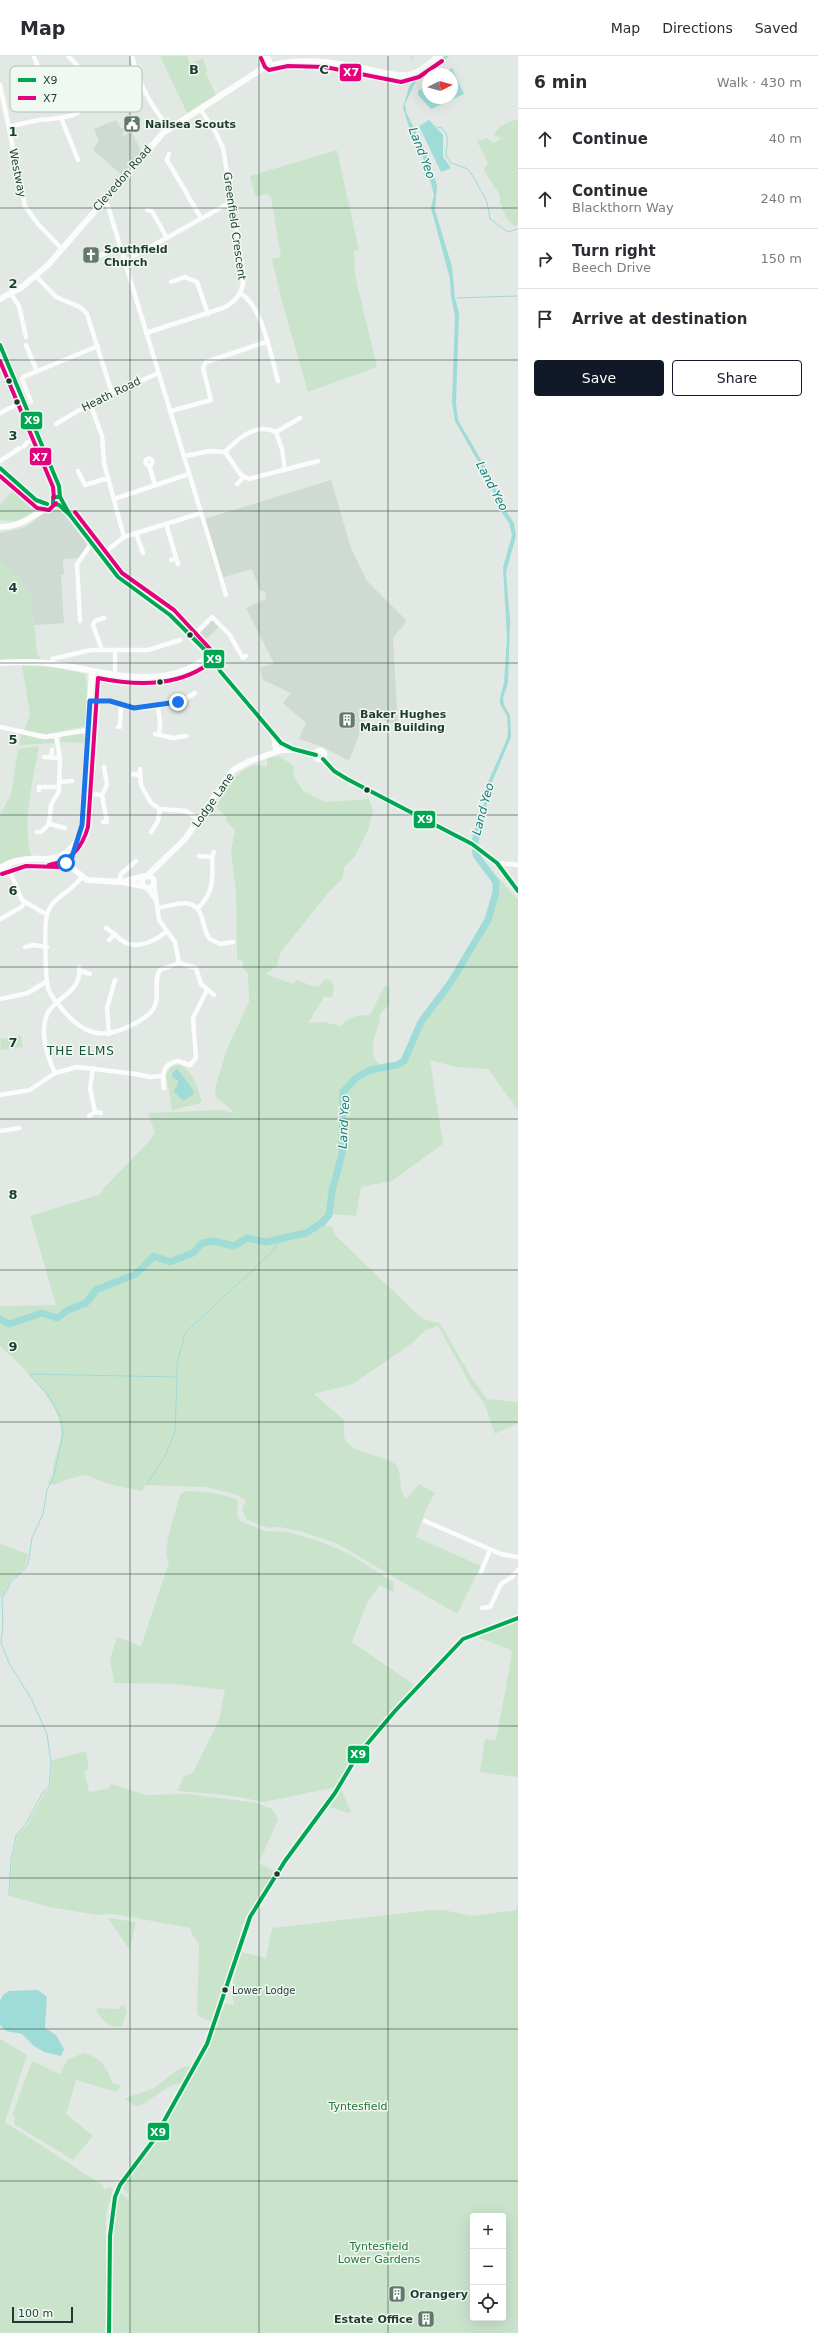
<!DOCTYPE html>
<meta charset="utf-8">
<style>
:root{--surface:#fff;--page:#f2f2f3;--text:#2b2b33;--muted:#7c7c81;--line:#e1e1e2;--accent:#111827}
body{margin:0;font-family:"DejaVu Sans",sans-serif;background:var(--page);color:var(--text)}
.controls{position:absolute;right:12px;bottom:12px;display:grid;overflow:hidden;border-radius:4px;box-shadow:0 4px 16px #0002}
.controls button{width:36px;height:36px;display:grid;place-items:center;padding:0;border:0;border-bottom:1px solid var(--line);background:var(--surface);color:var(--text);font:20px sans-serif}
.compass{position:absolute;left:422px;top:12px;width:36px;height:36px;border-radius:50%;background:var(--surface);box-shadow:0 4px 16px #0002;rotate:84deg}
.scale{position:absolute;left:12px;bottom:10px;width:61px;box-sizing:border-box;padding-left:4px;border:2px solid #1f3d2f;border-top:0;font-size:11px;line-height:14px;white-space:nowrap;color:#1f3d2f;-webkit-text-stroke:3px #f0f8f2;paint-order:stroke}
.stop{position:absolute;width:12px;height:12px;margin:-9px;border:3px solid #1a73e8;border-radius:50%;background:#fff}
.stop.end{background:#1a73e8;border-color:#fff;box-shadow:0 1px 4px #0008}
.list{margin:0;padding:0;list-style:none}
h2{display:flex;justify-content:space-between;align-items:center;height:52px;margin:0;padding:0 16px;font-size:17px}
h2 small{font-size:13px;font-weight:400;color:var(--muted)}
.list li{display:grid;grid-template-columns:26px 1fr auto;gap:12px;align-items:center;box-sizing:border-box;height:60px;padding:0 16px;border-top:1px solid var(--line)}
.list b{display:block;font-size:15px;white-space:nowrap}
.list p{margin:0;font-size:13px;white-space:nowrap;color:var(--muted)}
.list em{font-size:13px;font-style:normal;color:var(--muted)}
.actions{display:flex;gap:8px;padding:12px 16px}
.actions a{flex:1;padding:9px 0;border:1px solid var(--accent);border-radius:4px;text-align:center;font-size:14px;color:var(--accent)}
.actions .main{background:var(--accent);color:#fff}
.icon{flex:none;width:22px;height:22px;fill:none;stroke:currentColor;stroke-width:2;stroke-linecap:round;stroke-linejoin:round}
.map{position:relative;flex:none;width:518px;height:2277px;overflow:hidden}
header{display:flex;align-items:center;gap:24px;box-sizing:border-box;height:56px;padding:0 20px;background:var(--surface);border-bottom:1px solid var(--line)}
header strong{font-size:19px}
nav{display:flex;gap:22px;margin-inline-start:auto;font-size:14px}
main{display:flex}
aside{flex:1;background:var(--surface)}
.map>svg:first-child{display:block}
.built{fill:#cfdad3}
.green{fill:#cae4cc;fill-rule:evenodd}
.water{fill:#9fdbd7}
.lines{fill:none;stroke-linecap:round;stroke-linejoin:round}
.stream{stroke:#9fdbd7;stroke-width:1}
.river{stroke:#9fdbd7;stroke-width:7}
.street{stroke:#fbfcfb;stroke-width:4.5}
.secondary{stroke:#fbfcfb;stroke-width:6}
.bus-1-casing{stroke:#f0f8f2;stroke-width:7}
.bus-2-casing{stroke:#f0f8f2;stroke-width:7}
.bus-1{stroke:#00a651;stroke-width:4}
.bus-2{stroke:#e5007d;stroke-width:4}
.route{stroke:#1a73e8;stroke-width:5}
.grid{fill:none;stroke:#1f3d2f;stroke-width:1;stroke-opacity:0.55}
.bus-dot{fill:#1f3d2f;stroke:#f0f8f2;stroke-width:1.5}
.labels{text-anchor:middle;stroke-width:3;stroke-linejoin:round;paint-order:stroke}
.bus-label{font-size:10px;fill:#1f3d2f;stroke:#f0f8f2;text-anchor:start}
.poi-label{font-size:11px;font-weight:bold;fill:#1f3d2f;stroke:#f0f8f2;text-anchor:start}
.street-label{font-size:11px;fill:#1f3d2f;stroke:#f0f8f2}
.park-label{font-size:11px;fill:#267635;stroke:#f0f8f2}
.water-label{font-size:12px;font-style:italic;fill:#157c79;stroke:#f0f8f2}
.neighbourhood-label{font-size:12px;letter-spacing:1px;fill:#1a5038;stroke:#f0f8f2}
.key{fill:#f0f8f2;stroke:#b1c0b8;stroke-width:1}
.key-label{font-size:11px;fill:#1f3d2f}
.grid-label{font-size:13px;text-anchor:middle;font-weight:bold;fill:#1f3d2f;stroke:#f0f8f2;stroke-width:3;stroke-linejoin:round;paint-order:stroke}
.line-badge{stroke:#f0f8f2;stroke-width:1.5}
.badge-label{font-size:11px;text-anchor:middle;font-weight:bold;fill:#fff}
</style>
<header>
<strong>Map</strong>
<nav><a>Map</a><a>Directions</a><a>Saved</a></nav>
</header>
<main>
<div class="map">
<svg width="518" height="2277" viewBox="0 0 518 2277">
<rect width="100%" height="100%" fill="#e2e9e4"/>
<g class="built">
<path d="M116,64L121,73L125,70L127,73L122,78L124,80L131,75L141,95L122,119L93,94L99,85L94,73Z"/>
<path d="M331,424L351,492L367,525L407,565L393,582L398,669L367,658L349,705L323,691L299,683L306,667L283,647L291,637L263,624L260,612L274,607L246,552L266,543L265,535H260L252,513L218,523L201,464Z"/>
<path d="M57,452L62,455L90,493L82,502L63,503L64,518L61,519L64,567L34,569L0,505V477L26,471L44,457Z"/>
<path d="M213,564L219,571L204,585L199,578Z"/>
</g>
<g class="green">
<path d="M160,0H187L190,8L203,2L207,15L205,16L216,39L187,57Z"/>
<path d="M518,63V169L515,171L506,162L500,145V139L485,117L484,114L488,107L477,85L487,82L494,87L501,82L494,79C497,70 509,66 518,63Z"/>
<path d="M337,94L359,194L354,195L355,219L377,311L308,336L282,246L272,203L281,201L271,141L268,138L255,140L250,120Z"/>
<path d="M15,431L38,452C27,464 15,467 0,464V449Z"/>
<path d="M0,503L11,512L31,538L37,597L41,604H0Z"/>
<path d="M22,610L52,611L85,618L87,630L85,670L47,678L24,674L30,659Z"/>
<path d="M81,677L85,681V687L60,686L62,680Z"/>
<path d="M21,678L39,683H55L57,687L19,689Z"/>
<path d="M39,690C33,726 22,763 31,800L14,802L0,808V759L11,738L18,693Z"/>
<path d="M279,700L294,710L293,718L303,735L325,746L369,743L373,754L368,774L355,800L344,812L343,822L328,837L281,896L277,910L266,918L293,928L297,924L315,931L320,930L325,923L332,925L334,933L332,941H324L308,967L324,966L341,970C348,960 358,959 370,959L385,929L390,931L389,949L380,958C380,976 362,996 382,1010L370,1012L345,1028L381,1011L399,1009L406,1004L418,972L451,929L465,906L470,893L486,869L495,837L496,819L518,844V1054L488,1013L456,1011L430,1004L443,1088L392,1125L361,1131L356,1160L331,1158L325,1168L327,1171L331,1170L336,1180L417,1258L423,1263L440,1267L471,1321L487,1343L518,1346V1367L495,1378L484,1347L470,1328L438,1270L426,1274L411,1288L353,1328L314,1338L344,1364C345,1370 342,1377 345,1383C352,1399 391,1400 397,1410C402,1420 398,1434 406,1443L419,1428L435,1437C426,1451 422,1465 416,1481L481,1510L457,1558L336,1487L303,1476L280,1471L268,1472L246,1463L242,1453L246,1444L234,1438L206,1431L145,1429L142,1435L109,1428L86,1419L68,1423L54,1429L47,1427L53,1418C52,1404 60,1393 61,1379C64,1349 21,1309 0,1290V1250L56,1249L30,1160L101,1138L103,1133L152,1082L155,1077L148,1057L220,1054L235,1057L216,1041L215,1032L227,993L249,946L248,918L243,912V905L237,904L236,835L231,795L235,774L225,764L227,762L217,751C223,735 245,700 267,711V702Z"/>
<path d="M21,979L23,991L1,994L0,983Z"/>
<path d="M180,1009C194,1016 197,1031 202,1045L198,1048L172,1054L166,1018L172,1010ZM177,1012L194,1035L193,1039L183,1045L173,1035L178,1029L173,1015Z"/>
<path d="M185,1435C196,1435 231,1438 238,1445L237,1457L240,1465L265,1475L288,1476L322,1486L349,1498L393,1526L394,1537L380,1529L367,1547L352,1586L416,1630L353,1701L334,1735L332,1732L264,1746L226,1739L178,1735L183,1721L193,1717L219,1664L225,1634L176,1628L114,1627L110,1603L117,1581L141,1590L169,1506C160,1497 177,1452 180,1439Z"/>
<path d="M0,1488L28,1498L26,1509L17,1520L12,1522L2,1542L0,1540Z"/>
<path d="M518,1565V1721L480,1716L485,1683L496,1684L512,1597L510,1593L473,1580Z"/>
<path d="M86,1695L89,1713L84,1715L89,1736L109,1732L111,1728L146,1739L188,1738L257,1747L272,1753L278,1763L259,1807L276,1816L243,1869L213,1967L199,1960L197,1957L199,1889L191,1876L190,1872L114,1858L97,1859L49,1851L10,1840L12,1805L17,1780L27,1769L45,1736L50,1732L52,1704Z"/>
<path d="M341,1732L351,1756L348,1757L330,1751Z"/>
<path d="M518,1847V2277H113L112,2170L119,2135L128,2143L129,2140L121,2131L151,2090L159,2082L207,1994L225,1947L234,1949L232,1938L236,1937L233,1924L241,1896L266,1902L272,1872L430,1854H443L474,1860L516,1854ZM473,2160H503V2262H473Z"/>
<path d="M108,1862L136,1866L130,1892L129,1893Z"/>
<path d="M123,1949L127,1955L122,1971C109,1972 102,1964 96,1954L98,1952L118,1953Z"/>
<path d="M0,1983L27,1999L5,2066L101,2128L105,2134L109,2131L113,2133L106,2158V2277H0Z"/>
<path d="M84,1997C102,2003 105,2008 112,2026L121,2030L116,2036L76,2024L66,2058L93,2080L73,2104L14,2068L15,2061L12,2060L32,2005L60,2018L68,2003Z"/>
<path d="M187,2010L192,2011L182,2027C165,2029 153,2044 137,2051L125,2043C134,2038 148,2036 155,2031C166,2025 174,2013 187,2010Z"/>
</g>
<g class="water">
<path d="M445,0H449L439,10L423,18L415,27L405,48L406,56L424,92L437,129L435,154L452,211L455,242L459,257L456,347L458,364L488,416L504,452L514,467L516,480L506,516L510,565L508,627L503,642L504,649L510,659L511,681L490,731L483,766L480,765L489,724L507,683L508,674L507,660L500,648V642L504,627L507,582L503,512L512,479L509,467L501,455L489,425L455,365L452,346L455,260L451,240L450,223L431,152L434,139L431,127L419,89L410,74L403,52L409,31L418,18Z"/>
<path d="M452,12L464,38L431,53L418,39V35L428,28V42H452V18H443Z"/>
<path d="M429,64L443,79V101L451,112L441,116L419,70Z"/>
<path d="M177,1012L194,1035L193,1039L183,1045L173,1035L177,1030L178,1025L173,1022L172,1017Z"/>
<path d="M38,1934L47,1941L45,1972L56,1979L64,1993L61,2000L44,1996L34,1990L22,1978L6,1975L0,1969V1945L3,1939L9,1935Z"/>
</g>
<g class="lines">
<g class="stream">
<path d="M411,0L413,3"/>
<path d="M437,71L442,72C451,82 446,88 446,100L451,107L468,113L474,122L487,146L490,163L508,176L518,173"/>
<path d="M457,242L518,240"/>
<path d="M147,1429L166,1398L175,1376L177,1321"/>
<path d="M9,1839L11,1805L16,1780L27,1766L43,1736L49,1731L51,1706L47,1678L32,1644L9,1607L1,1587L3,1570L2,1543L12,1524L20,1518L28,1508L32,1482L43,1458L47,1434L53,1423L63,1379L61,1362L48,1339L29,1318L177,1321V1308L185,1277L273,1195L280,1183"/>
</g>
<path class="river" d="M0,1263L9,1268L42,1257L57,1262L68,1254L86,1247L96,1234L136,1218L154,1200L170,1206L193,1197L202,1187L214,1185L234,1190L247,1182L266,1186L306,1177L323,1166L329,1159L332,1135L342,1098L343,1036L356,1022L370,1014L397,1009L404,1005L421,966L451,926L488,864L496,836V826L476,799L475,785L483,757"/>
<g class="street">
<path d="M132,0C138,27 151,50 169,72"/>
<path d="M34,1L41,18"/>
<path d="M0,29L25,150L38,168L62,193"/>
<path d="M62,64L78,104"/>
<path d="M9,71C19,68 29,66 39,64C59,61 88,66 86,34C86,19 78,9 68,0"/>
<path d="M167,104L201,162"/>
<path d="M167,104L169,98"/>
<path d="M103,144L108,150L226,539"/>
<path d="M147,154L152,155L167,182"/>
<path d="M95,201L121,192"/>
<path d="M125,205L231,146"/>
<path d="M36,220L56,241L80,251L87,258L112,337"/>
<path d="M171,226L185,221L197,226L208,258"/>
<path d="M240,237C263,250 271,301 278,325"/>
<path d="M11,238L19,250L26,281"/>
<path d="M146,277L223,252C238,245 245,233 243,216L223,92L215,75L200,53"/>
<path d="M26,289L37,315"/>
<path d="M31,346L22,323L23,321L98,290"/>
<path d="M90,347L102,380L104,407L124,481"/>
<path d="M171,355L211,344L203,312L206,306L266,286"/>
<path d="M0,357L24,345"/>
<path d="M56,368L98,343L159,317"/>
<path d="M276,376L282,393L285,414"/>
<path d="M24,390L28,386"/>
<path d="M225,396L241,419L249,423L318,405"/>
<path d="M185,400L210,395L225,396C237,383 257,366 276,376L300,362"/>
<circle cx="149" cy="406" r="3.5"/>
<path d="M0,405L20,392"/>
<path d="M149,409L155,429"/>
<path d="M0,412L36,444L47,448"/>
<path d="M78,415L85,429L108,422"/>
<path d="M237,428L244,421"/>
<path d="M114,443L189,418"/>
<path d="M166,468L178,508"/>
<path d="M136,477L143,497"/>
<path d="M100,500L124,481L201,457"/>
<path d="M171,504L176,502"/>
<path d="M80,565L77,508L91,488"/>
<path d="M192,581L212,561L229,578L243,602L246,600"/>
<path d="M102,594L93,569L95,565L104,562"/>
<path d="M115,594V619"/>
<path d="M52,603L91,594H148L180,584"/>
<path d="M90,645L112,646L131,652H149L180,646L195,637"/>
<path d="M158,650L160,668L159,679"/>
<path d="M0,671L45,681L89,674"/>
<path d="M118,671H120L121,649"/>
<path d="M155,678L173,682L186,680"/>
<path d="M44,701L60,702"/>
<path d="M51,701L52,694"/>
<path d="M140,713L141,729L151,747L160,753L186,755L200,764"/>
<path d="M133,718L139,719"/>
<path d="M59,726L72,725"/>
<path d="M39,734V731H59"/>
<path d="M85,737L102,739"/>
<path d="M103,766H107L102,739L107,729L104,711"/>
<path d="M50,768L65,772"/>
<path d="M37,776H41L49,768L51,749L59,735L60,702L56,680"/>
<path d="M151,776L158,765L160,753"/>
<path d="M199,800L212,801L214,796"/>
<path d="M497,807L518,809"/>
<path d="M7,808L22,844L44,857"/>
<path d="M82,821C73,835 51,841 47,859C44,868 45,926 49,935C52,942 58,948 63,954C83,978 101,984 130,970C138,966 146,962 152,955C162,942 152,927 160,914L179,907L196,912L201,928L214,939"/>
<path d="M119,826L121,818L136,805"/>
<path d="M154,828L159,864L175,886L179,907"/>
<path d="M147,832L155,843"/>
<path d="M157,852C175,850 195,838 202,862C204,869 205,877 210,883L220,888L233,886"/>
<path d="M198,852C214,837 213,822 212,801"/>
<path d="M0,863L20,852L25,847"/>
<path d="M106,872C113,876 118,883 126,887C139,893 156,884 166,876"/>
<path d="M109,884L115,878"/>
<path d="M25,891L34,889L47,891"/>
<path d="M80,915L90,918"/>
<path d="M0,943L28,937L47,925"/>
<path d="M109,978L107,952L115,924"/>
<path d="M93,1012L90,1032L95,1056L101,1057"/>
<path d="M55,1017C47,1000 38,973 49,955C59,940 82,935 79,911"/>
<path d="M164,1032C162,1019 162,1008 178,1005L190,1009L196,1002L193,962L207,934"/>
<path d="M0,1039L30,1034L55,1017L77,1011L136,1018L150,1021L162,1020"/>
<path d="M89,1060L95,1056"/>
<path d="M0,1075L19,1072"/>
<path d="M425,1465L501,1498L518,1501"/>
<path d="M481,1516L490,1494"/>
<path d="M482,1552L490,1551L501,1528L512,1521L518,1514"/>
</g>
<g class="secondary">
<path d="M267,0L270,8"/>
<path d="M0,243L22,231L48,209L163,77L263,12C296,0 336,6 371,14C383,16 395,21 408,19C419,17 430,7 439,0"/>
<path d="M0,289L59,430L60,441"/>
<path d="M70,459L60,441H53V448L59,449L70,459L118,521L170,559L212,603L215,604L220,615L281,687L293,693L316,699"/>
<path d="M0,471C28,470 32,456 56,449"/>
<path d="M0,607C15,606 30,605 46,607C100,613 161,639 209,600"/>
<path d="M274,678L276,694H293"/>
<circle cx="320" cy="699" r="4.5"/>
<path d="M323,703L334,715L347,723L472,788L497,807L518,835"/>
<path d="M48,803C68,801 78,788 82,769L92,615"/>
<path d="M66,807L87,824L122,826L143,830"/>
<path d="M0,812C19,800 47,801 67,807L71,804L73,792"/>
<circle cx="148" cy="826" r="6"/>
<path d="M147,820L185,783L233,714L250,705L279,695"/>
<path d="M125,825L145,820"/>
<path d="M109,2277L110,2180L115,2141L120,2129L153,2085L207,1988L250,1861L285,1805L335,1737L357,1700L395,1655L463,1583L518,1562"/>
</g>
<defs>
<g id="bus-1">
<path d="M0,289L59,430L60,441"/>
<path d="M0,412L36,444L47,448"/>
<path d="M53,441H60L70,459L59,449L53,448Z"/>
<path d="M70,459L118,521L170,559L215,604L220,615L281,687L293,693L316,699"/>
<path d="M323,703L334,715L347,723L472,788L497,807L518,835"/>
<path d="M109,2277L110,2180L115,2141L120,2129L153,2085L207,1988L250,1861L285,1805L335,1737L357,1700L395,1655L463,1583L518,1562"/>
</g>
<g id="bus-2">
<path d="M261,2L265,11L269,14L288,10L325,11L401,26L419,21L442,5"/>
<path d="M0,305L53,431L54,442"/>
<path d="M0,420L37,452L49,454L56,447"/>
<path d="M49,809C71,805 82,792 88,771L98,622C132,629 173,631 204,611C208,608 213,606 215,601L213,596L174,554L122,517L75,456"/>
<path d="M2,818L26,810L59,811"/>
</g>
</defs>
<use href="#bus-1" class="bus-1-casing"/>
<use href="#bus-2" class="bus-2-casing"/>
<use href="#bus-1" class="bus-1"/>
<use href="#bus-2" class="bus-2"/>
</g>
<g class="lines">
<path class="route" d="M66,807L71,804L82,769L90,645H110L134,652L178,646"/>
</g>
<path class="grid" d="M130,0V2277M259,0V2277M388,0V2277M0,152H518M0,304H518M0,455H518M0,607H518M0,759H518M0,911H518M0,1063H518M0,1214H518M0,1366H518M0,1518H518M0,1670H518M0,1822H518M0,1973H518M0,2125H518"/>
<defs>
<symbol id="civic-square" viewBox="-11 -11 22 22"><rect x="-9" y="-9" width="18" height="18" rx="4" fill="#63796e" stroke="#f0f8f2"/><path d="M-.6-6.5H3V-4.5H.6V-3L4-1V1h2V6H-6V1h2V-1L-.6-3ZM-1.2 2.5V6h2.4V2.5Z" fill="#fff"/></symbol>
<symbol id="church-square" viewBox="-11 -11 22 22"><rect x="-9" y="-9" width="18" height="18" rx="4" fill="#63796e" stroke="#f0f8f2"/><path d="M-1.2-6h2.4v3.5h3.3v2.4h-3.3V6h-2.4V-.1h-3.3v-2.4h3.3Z" fill="#fff"/></symbol>
<symbol id="building-square" viewBox="-11 -11 22 22"><rect x="-9" y="-9" width="18" height="18" rx="4" fill="#63796e" stroke="#f0f8f2"/><path d="M-4-6H4V6H1V3H-1V6H-4ZM-2.5-4.3h1.7v1.8h-1.7ZM.8-4.3h1.7v1.8H.8ZM-2.5-1h1.7V.8h-1.7ZM.8-1h1.7V.8H.8Z" fill="#fff"/></symbol>
</defs>
<g fill-rule="evenodd">
<use href="#civic-square" x="122" y="58" width="20" height="20"/>
<use href="#church-square" x="81" y="189" width="20" height="20"/>
<use href="#building-square" x="337" y="654" width="20" height="20"/>
<use href="#building-square" x="387" y="2228" width="20" height="20"/>
<use href="#building-square" x="416" y="2253" width="20" height="20"/>
</g>
<g class="bus-dot">
<circle cx="9" cy="325" r="3.5"/>
<circle cx="17" cy="346" r="3.5"/>
<circle cx="190" cy="579" r="3.5"/>
<circle cx="160" cy="626" r="3.5"/>
<circle cx="367" cy="734" r="3.5"/>
<circle cx="277" cy="1818" r="3.5"/>
<circle cx="225" cy="1934" r="3.5"/>
</g>
<g class="labels">
<g class="bus-label">
<text x="232" y="1938">Lower Lodge</text>
</g>
<g class="poi-label">
<text x="145" y="72">Nailsea Scouts</text>
<text x="104" y="197">Southfield<tspan x="104" dy="13">Church</tspan></text>
<text x="360" y="662">Baker Hughes<tspan x="360" dy="13">Main Building</tspan></text>
<text x="410" y="2242">Orangery</text>
<text x="413" y="2267" text-anchor="end">Estate Office</text>
</g>
<g class="street-label">
<text transform="translate(18 117) rotate(79)" y="4">Westway</text>
<text transform="translate(122 122) rotate(-49)" y="4">Clevedon Road</text>
<text transform="translate(235 170) rotate(82)" y="4">Greenfield Crescent</text>
<text transform="translate(111 338) rotate(-26)" y="4">Heath Road</text>
<text transform="translate(213 744) rotate(-55)" y="4">Lodge Lane</text>
</g>
<g class="park-label">
<text x="358" y="2054">Tyntesfield</text>
<text x="379" y="2194">Tyntesfield<tspan x="379" dy="13">Lower Gardens</tspan></text>
</g>
<g class="water-label">
<text transform="translate(422 97) rotate(69)" y="4">Land Yeo</text>
<text transform="translate(492 430) rotate(62)" y="4">Land Yeo</text>
<text transform="translate(483 753) rotate(-75)" y="4">Land Yeo</text>
<text transform="translate(344 1066) rotate(-87)" y="4">Land Yeo</text>
</g>
<g class="neighbourhood-label">
<text x="81" y="999">THE ELMS</text>
</g>
</g>
<rect x="10" y="10" width="132" height="46" rx="6" class="key"/>
<rect x="18" y="22" width="18" height="4" fill="#00a651"/>
<rect x="18" y="40" width="18" height="4" fill="#e5007d"/>
<g class="key-label">
<text x="43" y="28">X9</text>
<text x="43" y="46">X7</text>
</g>
<g class="grid-label">
<text x="194" y="18">B</text>
<text x="324" y="18">C</text>
<text x="13" y="80">1</text>
<text x="13" y="232">2</text>
<text x="13" y="384">3</text>
<text x="13" y="536">4</text>
<text x="13" y="688">5</text>
<text x="13" y="839">6</text>
<text x="13" y="991">7</text>
<text x="13" y="1143">8</text>
<text x="13" y="1295">9</text>
</g>
<g class="line-badge">
<rect x="339" y="7" width="23" height="19" rx="4" fill="#e5007d"/>
<rect x="20" y="355" width="23" height="19" rx="4" fill="#00a651"/>
<rect x="29" y="391" width="23" height="19" rx="4" fill="#e5007d"/>
<rect x="203" y="593" width="22" height="20" rx="4" fill="#00a651"/>
<rect x="413" y="754" width="23" height="19" rx="4" fill="#00a651"/>
<rect x="347" y="1689" width="23" height="19" rx="4" fill="#00a651"/>
<rect x="147" y="2066" width="23" height="19" rx="4" fill="#00a651"/>
</g>
<g class="badge-label">
<text x="351" y="20">X7</text>
<text x="32" y="368">X9</text>
<text x="40" y="405">X7</text>
<text x="214" y="607">X9</text>
<text x="425" y="767">X9</text>
<text x="358" y="1702">X9</text>
<text x="158" y="2080">X9</text>
</g>
</svg>
<div class="controls">
<button>+</button>
<button>−</button>
<button><svg class="icon" aria-label="locate" viewBox="0 0 24 24"><circle cx="12" cy="12" r="6"/><path d="M12 2v4M12 18v4M2 12h4M18 12h4"/></svg></button>
</div>
<svg class="compass" viewBox="-18 -18 36 36"><path d="M0-13l5 13h-10z" fill="#e53935"/><path d="M0 13l5-13h-10z" fill="#7c7c81"/></svg>
<div class="scale">100 m</div>
<div class="stop" style="left:66px;top:807px"></div>
<div class="stop end" style="left:178px;top:646px"></div>
</div>
<aside>
<h2>6 min<small>Walk · 430 m</small></h2>
<ul class="list">
<li><svg class="icon" aria-label="ahead" viewBox="0 0 24 24"><path d="M12 20V5M6 11l6-6 6 6"/></svg><div><b>Continue</b></div><em>40 m</em></li>
<li><svg class="icon" aria-label="ahead" viewBox="0 0 24 24"><path d="M12 20V5M6 11l6-6 6 6"/></svg><div><b>Continue</b><p>Blackthorn Way</p></div><em>240 m</em></li>
<li><svg class="icon" aria-label="right" viewBox="0 0 24 24"><path d="M7 20v-9h11M14 6l5 5-5 5"/></svg><div><b>Turn right</b><p>Beech Drive</p></div><em>150 m</em></li>
<li><svg class="icon" aria-label="arrive" viewBox="0 0 24 24"><path d="M6 21V4h12l-3 4 3 4H6"/></svg><div><b>Arrive at destination</b></div></li>
</ul>
<div class="actions"><a class="main">Save</a><a>Share</a></div>
</aside>
</main>
